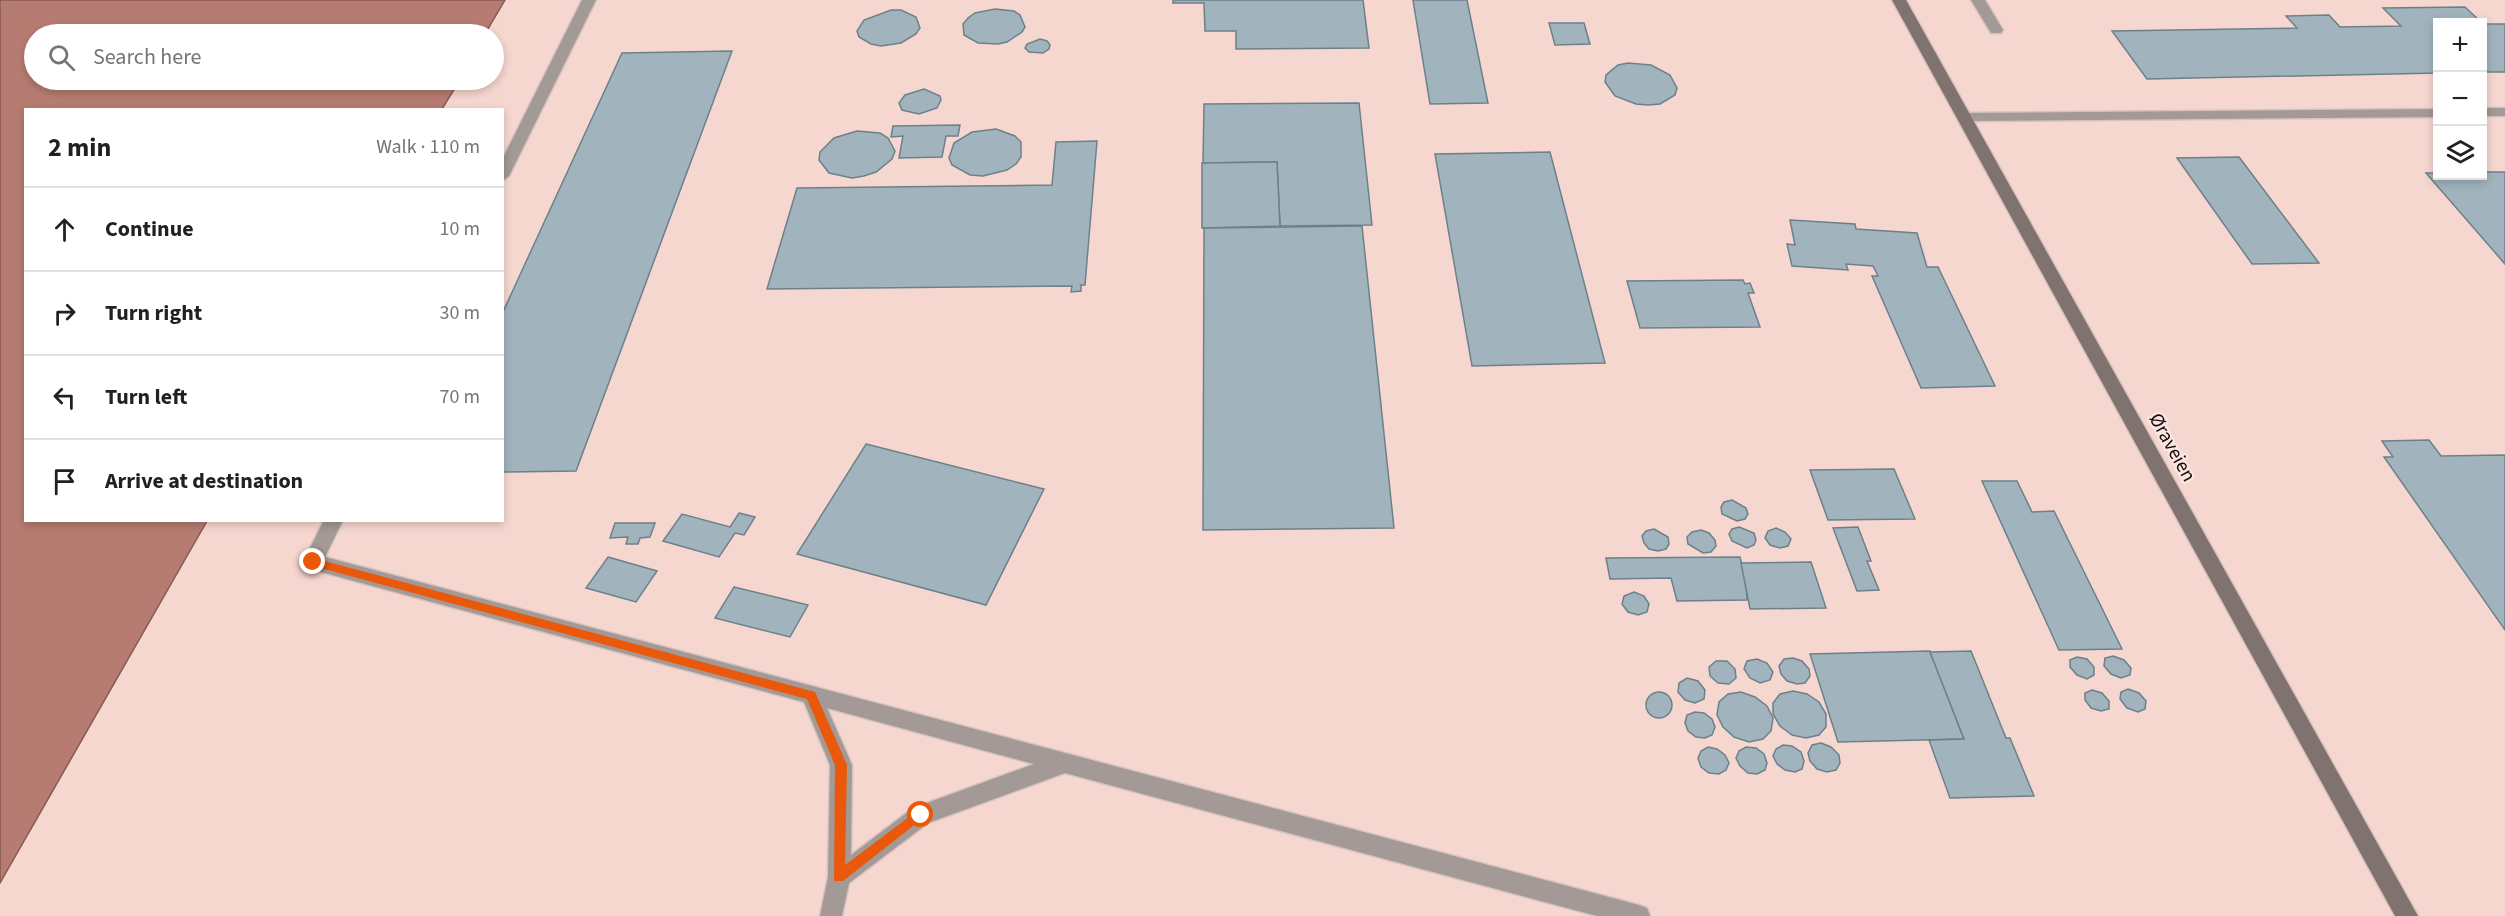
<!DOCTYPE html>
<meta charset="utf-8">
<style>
:root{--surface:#fff;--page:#f2f2f2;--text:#202124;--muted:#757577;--line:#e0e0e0}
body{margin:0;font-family:"Source Sans 3",sans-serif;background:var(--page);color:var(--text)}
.controls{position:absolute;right:18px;top:18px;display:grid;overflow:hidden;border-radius:0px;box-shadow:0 3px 9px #0003}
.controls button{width:54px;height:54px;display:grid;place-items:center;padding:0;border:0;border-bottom:2px solid var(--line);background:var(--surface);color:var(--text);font:30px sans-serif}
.stop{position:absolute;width:18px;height:18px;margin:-14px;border:4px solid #ea580c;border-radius:50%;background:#fff}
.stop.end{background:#ea580c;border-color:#fff;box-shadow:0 2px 6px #0008}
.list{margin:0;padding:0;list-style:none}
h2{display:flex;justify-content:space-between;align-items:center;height:78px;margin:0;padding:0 24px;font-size:26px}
h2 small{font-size:20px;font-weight:400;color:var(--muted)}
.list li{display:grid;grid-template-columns:39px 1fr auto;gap:18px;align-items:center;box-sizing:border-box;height:84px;padding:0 24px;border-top:2px solid var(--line)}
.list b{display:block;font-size:22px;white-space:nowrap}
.list em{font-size:20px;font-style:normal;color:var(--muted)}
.icon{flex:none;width:33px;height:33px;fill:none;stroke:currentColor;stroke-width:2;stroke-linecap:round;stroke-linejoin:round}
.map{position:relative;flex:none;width:2505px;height:916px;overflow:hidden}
.search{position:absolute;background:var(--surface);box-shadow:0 3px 9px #0003;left:24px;top:24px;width:480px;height:66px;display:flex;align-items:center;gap:15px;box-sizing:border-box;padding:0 21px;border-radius:33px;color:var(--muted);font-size:22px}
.panel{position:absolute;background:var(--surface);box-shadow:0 3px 9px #0003;left:24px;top:108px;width:480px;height:414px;border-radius:0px}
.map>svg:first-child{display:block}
.built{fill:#f6d7d0;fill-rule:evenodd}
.water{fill:#b77c71;stroke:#865a52;stroke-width:1.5}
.building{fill:#a1b4be;stroke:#6d808a;stroke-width:1.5}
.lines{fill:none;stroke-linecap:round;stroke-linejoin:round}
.lane-casing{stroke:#d7c3be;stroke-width:3}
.secondary-casing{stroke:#d7c3be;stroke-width:3}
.lane{fill:#a39997;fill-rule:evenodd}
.secondary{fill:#80726f;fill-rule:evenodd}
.route{fill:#ea580c}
.labels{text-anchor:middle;stroke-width:4.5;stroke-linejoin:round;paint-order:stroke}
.street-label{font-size:20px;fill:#120b09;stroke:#fde6e1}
</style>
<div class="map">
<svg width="2505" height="916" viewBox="0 0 2505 916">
<rect width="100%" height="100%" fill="#fde6e1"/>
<path class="built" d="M505,0H2505V916H0V883L207,521L502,520V110L442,109L460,80H494V34H485ZM2438,22H2482V176H2438Z"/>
<path class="water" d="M0,0H505L485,34H34V80H460L442,109L26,110V520L207,521L0,883Z"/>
<g class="building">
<path d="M1173,0H1363L1369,48L1236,49V31H1205L1204,3H1173Z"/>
<path d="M1413,0H1467L1488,103L1430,104Z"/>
<path d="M2465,7L2481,22H2438V73L2147,79L2112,31L2297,28L2286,16L2329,15L2340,27L2401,26L2383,8Z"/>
<path d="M995,9L1014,11L1020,15L1025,27L1022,32L1007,42L998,44L978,43L964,35L963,24L968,18L975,13Z"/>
<path d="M891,10H901L916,17L920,28L916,34L901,43L881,46L871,44L859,37L857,31L864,20Z"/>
<path d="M1549,23H1584L1590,44L1555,45Z"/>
<path d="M2483,24H2505V72H2482Z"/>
<path d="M1040,39L1047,41L1050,45L1049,49L1043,53L1029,52L1025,48L1027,44Z"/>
<path d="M732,51L576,471L502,472V314L622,53Z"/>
<path d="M1628,63L1651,65L1670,75L1677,88L1675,95L1660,104L1648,105L1636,104L1615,96L1605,82L1606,75L1618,65Z"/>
<path d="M924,89L940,96L941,100L937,108L919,114L902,110L899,103L905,95Z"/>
<path d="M1359,103L1372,225L1280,226L1277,162L1203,163L1204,104Z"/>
<path d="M960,125L958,136H946L942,157L899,158L903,136L891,137L893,126Z"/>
<path d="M996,129L1015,136L1021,142V157L1016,164L1007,170L983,176L970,175L952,165L949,158L954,143L972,132Z"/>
<path d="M857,131L880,133L888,138L895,151L892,159L876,172L864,176L852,178L829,173L819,160L820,152L834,138Z"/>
<path d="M1097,141L1085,285H1081V291L1071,292L1072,286L767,289L797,188L1052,185L1056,142Z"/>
<path d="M1550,152L1605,363L1472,366L1435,154Z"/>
<path d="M2239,157L2319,263L2252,264L2177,158Z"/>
<path d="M1277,162L1280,226L1202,228V163Z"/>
<path d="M2482,172H2505V264L2426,173H2438V176H2482Z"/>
<path d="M1790,220L1855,224L1856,229L1917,233L1927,267H1938L1995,386L1921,388L1872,276H1878L1873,266L1846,264L1848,270L1792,266L1787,244L1795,245Z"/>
<path d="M1362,226L1394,528L1203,530L1204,228Z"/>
<path d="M1743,280L1745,284L1750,283L1754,293H1748L1760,327L1640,328L1627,281Z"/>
<path d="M2429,440L2441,456L2505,455V630L2384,457H2393L2382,441Z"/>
<path d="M866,444L1044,489L986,605L797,554Z"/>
<path d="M1894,469L1915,519L1828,520L1810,470Z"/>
<path d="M1982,481H2017L2032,512L2054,511L2122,649L2059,650Z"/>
<path d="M1732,500L1746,508L1748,514L1745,519L1737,521L1722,514L1721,507L1724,502Z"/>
<path d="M739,513L755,517L744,535L735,533L719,557L663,541L682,514L730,527Z"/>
<path d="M615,523H655L650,537L640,538L638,544H626L628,537L610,538Z"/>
<path d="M1739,527L1754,533L1756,540L1754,545L1747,548L1732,541L1729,534L1732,529Z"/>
<path d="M1858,527L1871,561H1867L1879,590L1857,591L1833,528Z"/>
<path d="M1776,528L1785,532L1791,539L1788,546L1780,548L1770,545L1765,538L1768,531Z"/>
<path d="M1654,529L1668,537L1669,544L1666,549L1658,551L1649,549L1644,543L1642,536L1646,531Z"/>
<path d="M1701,530L1709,533L1715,540L1716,546L1711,552L1703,553L1688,544L1687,537L1692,532Z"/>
<path d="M608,557L657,571L636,602L586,588Z"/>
<path d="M1740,557L1746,580L1747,600L1677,601L1671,578L1610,579L1606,558Z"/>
<path d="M1811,562L1826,608L1750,609L1741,563Z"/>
<path d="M734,587L808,605L790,637L715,618Z"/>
<path d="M1634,592L1644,596L1649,604L1647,612L1638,615L1628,612L1622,604L1624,596Z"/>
<path d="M1930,651L1964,739L1838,742L1810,654Z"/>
<path d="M1971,651L2006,738H2010L2034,796L1950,798L1929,740L1964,739L1930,652Z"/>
<path d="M2113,656L2124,660L2131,668L2130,675L2121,678L2111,674L2104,666L2105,658Z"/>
<path d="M2077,657L2087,659L2094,667V675L2087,679L2077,675L2070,667V660Z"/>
<path d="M1793,658L1802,661L1809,669L1810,676L1805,683L1797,684L1787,681L1781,674L1779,666L1784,659Z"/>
<path d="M1757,659L1767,663L1773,672L1770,680L1760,683L1750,678L1744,669L1747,661Z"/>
<path d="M1716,661H1727L1735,669L1736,678L1729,684L1718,683L1710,676L1709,667Z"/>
<path d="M1687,678L1698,681L1705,690L1704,699L1695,703L1685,700L1678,692L1679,683Z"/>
<path d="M2128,689L2139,693L2146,701L2145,709L2138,712L2127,708L2120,699L2121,692Z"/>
<path d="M2092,690L2102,693L2109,701V709L2101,711L2091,708L2085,700V693Z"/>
<path d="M1793,691L1807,694L1819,702L1826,714V727L1819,735L1806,738L1792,735L1780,726L1773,714V703L1780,694Z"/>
<circle cx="1659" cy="705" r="13"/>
<path d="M1741,692L1755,697L1767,706L1773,718L1771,731L1763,739L1749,742L1734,737L1723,727L1717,715L1719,702L1728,694Z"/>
<path d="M1695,712L1704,713L1712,719L1715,727L1712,735L1705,738L1696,737L1688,731L1685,723L1687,715Z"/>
<path d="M1821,743L1831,747L1839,755L1840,763L1836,770L1827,772L1817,769L1810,761L1808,753L1812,745Z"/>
<path d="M1783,745L1792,746L1801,752L1804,761L1802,769L1795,772L1785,770L1777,764L1773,756L1776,749Z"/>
<path d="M1708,747L1717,749L1725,755L1729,763L1726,770L1719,774L1709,773L1701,767L1698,758L1701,751Z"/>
<path d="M1746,747L1756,748L1764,754L1767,763L1765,770L1757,774L1748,773L1740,766L1736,758L1739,751Z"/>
</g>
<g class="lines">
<defs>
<g id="lane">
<path d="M582,0H596L509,176L502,181V160Z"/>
<path d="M1971,0H1985L2003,30L2001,33H1991Z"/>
<rect x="2482" y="108" width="23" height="8"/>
<path d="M2438,109V117L1964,121L1957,117L1964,113Z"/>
<path d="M324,520H343L325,557L1639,905L1647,908L1650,916H1597L1065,773L928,823L849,883L842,916H820L828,877L830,765L804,702L306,568L303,562ZM827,708L1034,764L913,808L851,855L852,765Z"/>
</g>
<path id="secondary" d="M1892,0H1906L2418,916H2395Z"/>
</defs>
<use href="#lane" class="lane-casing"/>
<use href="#secondary" class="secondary-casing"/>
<use href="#lane" class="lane"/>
<use href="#secondary" class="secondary"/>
</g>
<path class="route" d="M313,558L815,692L847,765L845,865L917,811L921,809L927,815L843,881H834L835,765L807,699L313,566L308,562Z"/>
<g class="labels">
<g class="street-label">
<text transform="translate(2173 447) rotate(61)" y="7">Øraveien</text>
</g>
</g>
</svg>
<div class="controls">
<button>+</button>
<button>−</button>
<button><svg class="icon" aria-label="layers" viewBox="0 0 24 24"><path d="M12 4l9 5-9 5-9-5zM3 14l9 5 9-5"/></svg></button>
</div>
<div class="stop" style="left:921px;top:815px"></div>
<div class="stop end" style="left:313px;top:562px"></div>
<div class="search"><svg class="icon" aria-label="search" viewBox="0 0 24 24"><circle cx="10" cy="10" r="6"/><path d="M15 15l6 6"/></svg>Search here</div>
<section class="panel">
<h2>2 min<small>Walk · 110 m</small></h2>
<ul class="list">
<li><svg class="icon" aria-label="ahead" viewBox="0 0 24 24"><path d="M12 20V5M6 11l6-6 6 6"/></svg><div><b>Continue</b></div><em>10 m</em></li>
<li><svg class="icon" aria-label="right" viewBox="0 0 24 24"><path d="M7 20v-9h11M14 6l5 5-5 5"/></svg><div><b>Turn right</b></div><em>30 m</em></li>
<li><svg class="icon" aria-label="left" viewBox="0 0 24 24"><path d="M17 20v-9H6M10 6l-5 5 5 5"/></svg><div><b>Turn left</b></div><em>70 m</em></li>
<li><svg class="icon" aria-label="arrive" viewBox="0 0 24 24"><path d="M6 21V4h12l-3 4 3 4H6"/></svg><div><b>Arrive at destination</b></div></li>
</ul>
</section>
</div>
